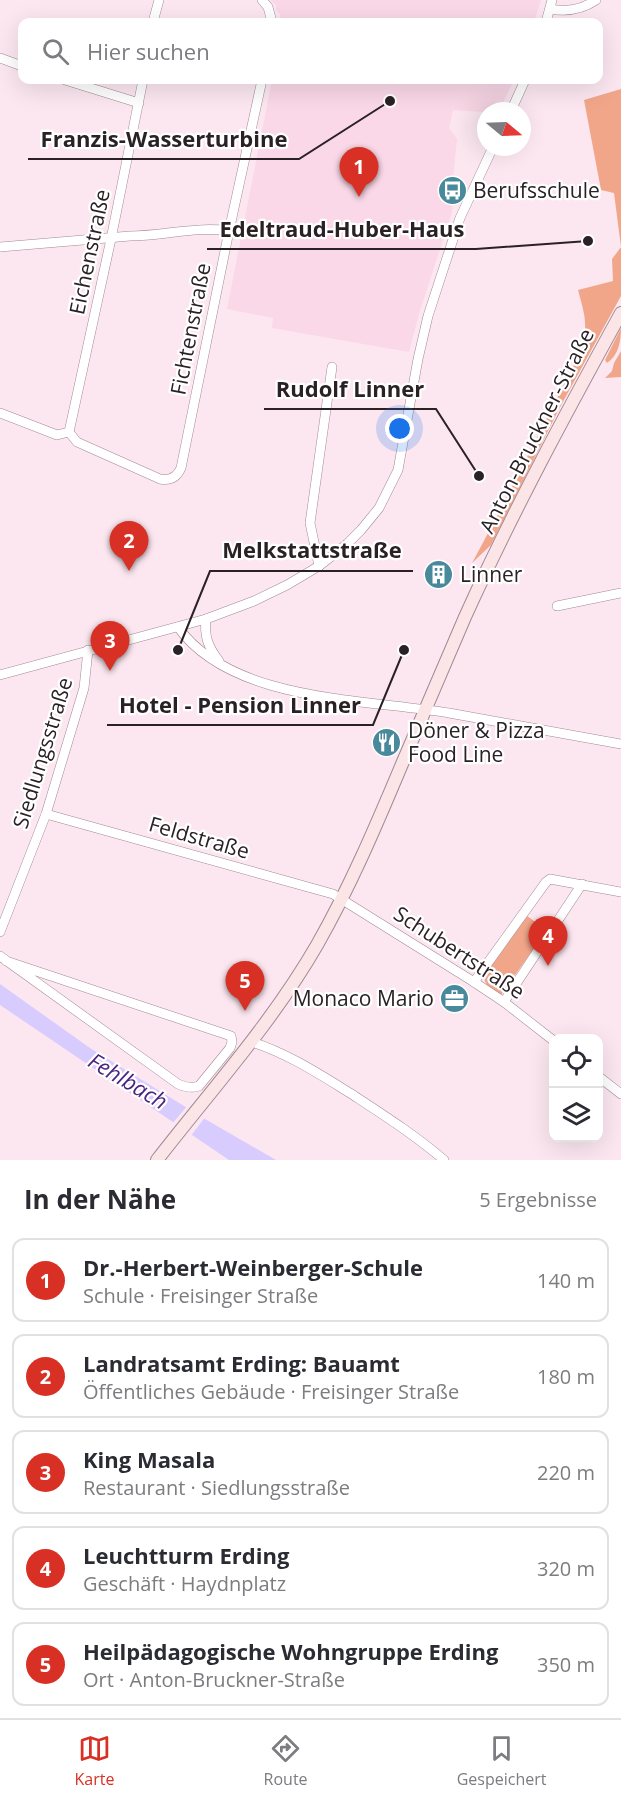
<!DOCTYPE html>
<html lang="de">
<meta charset="utf-8">
<style>
:root{--surface:#fff;--page:#f7f7f7;--text:#2b2b33;--muted:#7c7c81;--line:#e1e1e2;--accent:#d93025}
body{margin:0;font-family:"Open Sans",sans-serif;background:var(--page);color:var(--text)}
.controls{position:absolute;right:18px;bottom:18px;display:grid;overflow:hidden;border-radius:12px;box-shadow:0 6px 24px #0002}
.controls button{width:54px;height:54px;display:grid;place-items:center;padding:0;border:0;border-bottom:2px solid var(--line);background:var(--surface);color:var(--text);font:30px sans-serif}
.compass{position:absolute;left:477px;top:102px;width:54px;height:54px;border-radius:50%;background:var(--surface);box-shadow:0 6px 24px #0002;rotate:109deg}
.you{position:absolute;left:400px;top:429px;width:21px;height:21px;margin:-15px;border:4px solid #fff;border-radius:50%;background:#1a73e8;box-shadow:0 0 0 9px #1a73e833}
.badge{display:grid;place-items:center;width:39px;height:39px;border-radius:50%;background:var(--accent);color:#fff;font-size:20px;font-weight:700}
.pin{position:absolute;translate:-50% -50px;filter:drop-shadow(0 2px 3px #0008)}
.pin::after{content:'';position:absolute;top:32px;width:21px;height:18px;background:inherit;clip-path:polygon(0 0,100% 0,50% 100%)}
.list{margin:0;padding:0;list-style:none}
h2{display:flex;justify-content:space-between;align-items:center;height:78px;margin:0;padding:0 24px;font-size:26px}
h2 small{font-size:20px;font-weight:400;color:var(--muted)}
.list li{display:grid;grid-template-columns:39px 1fr auto;gap:18px;align-items:center;box-sizing:border-box;height:84px;margin:0 12px 12px;padding:0 12px;border:2px solid var(--line);border-radius:12px}
.list b{display:block;font-size:22px;white-space:nowrap}
.list p{margin:0;font-size:20px;white-space:nowrap;color:var(--muted)}
.list em{font-size:20px;font-style:normal;color:var(--muted)}
.icon{flex:none;width:33px;height:33px;fill:none;stroke:currentColor;stroke-width:2;stroke-linecap:round;stroke-linejoin:round}
.map{position:relative;flex:none;width:621px;height:1160px;overflow:hidden}
.search{position:absolute;background:var(--surface);box-shadow:0 6px 24px #0002;left:18px;right:18px;top:18px;height:66px;display:flex;align-items:center;gap:15px;box-sizing:border-box;padding:0 21px;border-radius:12px;color:var(--muted);font-size:22px}
.sheet{height:558px;background:var(--surface)}
nav{display:flex;justify-content:space-around;align-items:center;box-sizing:border-box;height:84px;border-top:2px solid var(--line);background:var(--surface);font-size:16px;color:var(--muted)}
nav a{display:grid;justify-items:center;gap:3px}
nav .on{color:var(--accent)}
.map>svg:first-child{display:block}
.built{fill:#fad8e7}
.green{fill:#f1a689}
.water{fill:#d8cbfe}
.pier{fill:#fce7f0}
.lines{fill:none;stroke-linecap:round;stroke-linejoin:round}
.minor-casing{stroke:#a18994;stroke-width:10}
.secondary-casing{stroke:#a18994;stroke-width:14}
.minor{stroke:#fff;stroke-width:9}
.secondary{stroke:#fbe5e6;stroke-width:12}
.labels{text-anchor:middle;stroke-width:4.5;stroke-linejoin:round;paint-order:stroke}
.poi-label{font-size:21px;fill:#2a2125;stroke:#fff;text-anchor:start}
.street-label{font-size:21px;fill:#2a2125;stroke:#fff}
.water-label{font-size:22px;font-style:italic;fill:#4b2483;stroke:#fff}
.leader{fill:none;stroke:#2a2125;stroke-width:2}
.callout-dot{fill:#2a2125;stroke:#fff;stroke-width:2}
.callout-label{font-size:22px;text-anchor:middle;font-weight:bold;fill:#2a2125;stroke:#fff;stroke-width:4.5;stroke-linejoin:round;paint-order:stroke}
</style>
<div class="map">
<svg width="621" height="1160" viewBox="0 0 621 1160">
<rect width="100%" height="100%" fill="#fce7f0"/>
<g class="built">
<path d="M270,0H541L534,22H280V14L276,10V5Z"/>
<path d="M272,80H514L499,111L486,112L453,110L449,128L457,139L452,188H448L447,195L454,196L452,212L419,314L409,352L272,328L273,318L227,309Z"/>
</g>
<g class="green">
<path d="M621,89V296L559,409L491,545L472,563L494,522L580,353C589,326 585,316 578,290L613,281L612,259L621,247L614,193L601,190L584,100Z"/>
<path d="M621,328C621,342 618,356 607,363L605,360Z"/>
<path d="M621,351V377L605,378L612,371L614,363Z"/>
<path d="M527,916L547,930L501,995C493,990 482,985 485,975Z"/>
</g>
<path class="water" d="M0,984L90,1048L205,1119L276,1160H229L0,1005Z"/>
<path class="pier" d="M188,1105L206,1116L190,1137L172,1124Z"/>
<g class="lines">
<defs>
<g id="minor">
<path d="M262,0L268,7L272,22"/>
<path d="M550,9C567,12 581,10 596,0"/>
<path d="M153,22L159,0"/>
<path d="M546,22L552,0"/>
<path d="M0,58L22,66"/>
<path d="M65,80L139,103"/>
<path d="M511,111L525,80"/>
<path d="M0,247L130,236C163,236 196,226 229,231"/>
<path d="M0,413L57,435L69,432L77,442L160,479C170,481 177,477 181,468L229,231L262,80"/>
<path d="M69,432L111,239L143,80"/>
<path d="M319,566L310,523L332,367"/>
<path d="M557,606L621,593"/>
<path d="M206,619C204,636 208,647 219,661"/>
<path d="M178,627C231,702 366,699 449,713C507,723 564,734 621,744"/>
<path d="M0,675L206,619L254,601L287,585L319,566L347,544L361,530L379,508L398,470L418,359L428,316L460,218L493,147"/>
<path d="M46,814L333,894L474,982L504,1002L554,1041"/>
<path d="M0,932L46,814L84,688L88,650"/>
<path d="M0,956L178,1084C185,1087 192,1089 199,1086L230,1048L232,1042L231,1036L6,961"/>
<path d="M474,982L546,882L550,879L621,892"/>
<path d="M504,1002L582,884"/>
<path d="M252,1042C287,1053 319,1074 350,1093C382,1114 415,1135 444,1160"/>
<path d="M598,1076L621,1094"/>
</g>
<path id="secondary" d="M157,1160C212,1089 272,1023 317,945C350,887 376,826 402,764C423,715 444,666 465,617C512,513 566,413 621,313"/>
</defs>
<use href="#minor" class="minor-casing"/>
<use href="#secondary" class="secondary-casing"/>
<use href="#minor" class="minor"/>
<use href="#secondary" class="secondary"/>
</g>
<defs>
<symbol id="bus-disc" viewBox="-11 -11 22 22"><circle r="9.5" fill="#48899b" stroke="#fff"/><path d="M-5-6H5V4H4V6H2V4H-2V6H-4V4H-5ZM-3.5-4V0h7V-4ZM-3.5 1.2v1.5H-2V1.2ZM2 1.2v1.5H3.5V1.2Z" fill="#fff"/></symbol>
<symbol id="building-disc" viewBox="-11 -11 22 22"><circle r="9.5" fill="#48899b" stroke="#fff"/><path d="M-4-6H4V6H1V3H-1V6H-4ZM-2.5-4.3h1.7v1.8h-1.7ZM.8-4.3h1.7v1.8H.8ZM-2.5-1h1.7V.8h-1.7ZM.8-1h1.7V.8H.8Z" fill="#fff"/></symbol>
<symbol id="restaurant-disc" viewBox="-11 -11 22 22"><circle r="9.5" fill="#48899b" stroke="#fff"/><path d="M-5-6h1v4h1v-4h1v4h1v-4h1v5L-1.5 .5V6h-2V.5L-5-1ZM5-6V6H3V1.5H1.5Q1.5-4 5-6Z" fill="#fff"/></symbol>
<symbol id="office-disc" viewBox="-11 -11 22 22"><circle r="9.5" fill="#48899b" stroke="#fff"/><path d="M-6-3h4V-5.5h4V-3h4V5H-6ZM-1-4.5V-3h2v-1.5ZM-6 0V1H6V0Z" fill="#fff"/></symbol>
</defs>
<g fill-rule="evenodd">
<use href="#bus-disc" x="436" y="174" width="33" height="33"/>
<use href="#building-disc" x="422" y="558" width="33" height="33"/>
<use href="#restaurant-disc" x="370" y="726" width="33" height="33"/>
<use href="#office-disc" x="438" y="982" width="33" height="33"/>
</g>
<g class="labels">
<g class="poi-label">
<text x="473" y="198">Berufsschule</text>
<text x="460" y="582">Linner</text>
<text x="408" y="738">Döner &amp; Pizza<tspan x="408" dy="24">Food Line</tspan></text>
<text x="434" y="1006" text-anchor="end">Monaco Mario</text>
</g>
<g class="street-label">
<text transform="translate(90 252) rotate(-78)" y="7">Eichenstraße</text>
<text transform="translate(191 329) rotate(-79)" y="7">Fichtenstraße</text>
<text transform="translate(537 431) rotate(-63)" y="7">Anton-Bruckner-Straße</text>
<text transform="translate(43 753) rotate(-73)" y="7">Siedlungsstraße</text>
<text transform="translate(199 838) rotate(16)" y="7">Feldstraße</text>
<text transform="translate(459 953) rotate(33)" y="7">Schubertstraße</text>
</g>
<g class="water-label">
<text transform="translate(128 1081) rotate(31)" y="8">Fehlbach</text>
</g>
</g>
<path class="leader" d="M390 101L299 159H28M588 241L476 249H207M479 476L436 409H264M178 650L210 571H413M404 650L373 725H107"/>
<g class="callout-dot">
<circle cx="390" cy="101" r="6"/>
<circle cx="588" cy="241" r="6"/>
<circle cx="479" cy="476" r="6"/>
<circle cx="178" cy="650" r="6"/>
<circle cx="404" cy="650" r="6"/>
</g>
<g class="callout-label">
<text x="164" y="147">Franzis-Wasserturbine</text>
<text x="342" y="237">Edeltraud-Huber-Haus</text>
<text x="350" y="397">Rudolf Linner</text>
<text x="312" y="558">Melkstattstraße</text>
<text x="240" y="713">Hotel - Pension Linner</text>
</g>
</svg>
<div class="controls">
<button><svg class="icon" aria-label="locate" viewBox="0 0 24 24"><circle cx="12" cy="12" r="6"/><path d="M12 2v4M12 18v4M2 12h4M18 12h4"/></svg></button>
<button><svg class="icon" aria-label="layers" viewBox="0 0 24 24"><path d="M12 4l9 5-9 5-9-5zM3 14l9 5 9-5"/></svg></button>
</div>
<svg class="compass" viewBox="-18 -18 36 36"><path d="M0-13l5 13h-10z" fill="#e53935"/><path d="M0 13l5-13h-10z" fill="#7c7c81"/></svg>
<div class="you"></div>
<div class="pin badge" style="left:359px;top:197px">1</div>
<div class="pin badge" style="left:129px;top:571px">2</div>
<div class="pin badge" style="left:110px;top:671px">3</div>
<div class="pin badge" style="left:548px;top:966px">4</div>
<div class="pin badge" style="left:245px;top:1011px">5</div>
<div class="search"><svg class="icon" aria-label="search" viewBox="0 0 24 24"><circle cx="10" cy="10" r="6"/><path d="M15 15l6 6"/></svg>Hier suchen</div>
</div>
<section class="sheet">
<h2>In der Nähe<small>5 Ergebnisse</small></h2>
<ul class="list">
<li><span class="badge">1</span><div><b>Dr.-Herbert-Weinberger-Schule</b><p>Schule · Freisinger Straße</p></div><em>140 m</em></li>
<li><span class="badge">2</span><div><b>Landratsamt Erding: Bauamt</b><p>Öffentliches Gebäude · Freisinger Straße</p></div><em>180 m</em></li>
<li><span class="badge">3</span><div><b>King Masala</b><p>Restaurant · Siedlungsstraße</p></div><em>220 m</em></li>
<li><span class="badge">4</span><div><b>Leuchtturm Erding</b><p>Geschäft · Haydnplatz</p></div><em>320 m</em></li>
<li><span class="badge">5</span><div><b>Heilpädagogische Wohngruppe Erding</b><p>Ort · Anton-Bruckner-Straße</p></div><em>350 m</em></li>
</ul>
</section>
<nav>
<a class="on"><svg class="icon" aria-label="map" viewBox="0 0 24 24"><path d="M3 6l6-2 6 2 6-2v14l-6 2-6-2-6 2zM9 4v14M15 6v14"/></svg>Karte</a>
<a><svg class="icon" aria-label="directions" viewBox="0 0 24 24"><path d="M12 3l9 9-9 9-9-9zM9 14v-3h6M13 9l2 2-2 2"/></svg>Route</a>
<a><svg class="icon" aria-label="saved" viewBox="0 0 24 24"><path d="M7 4h10v16l-5-4-5 4z"/></svg>Gespeichert</a>
</nav>
